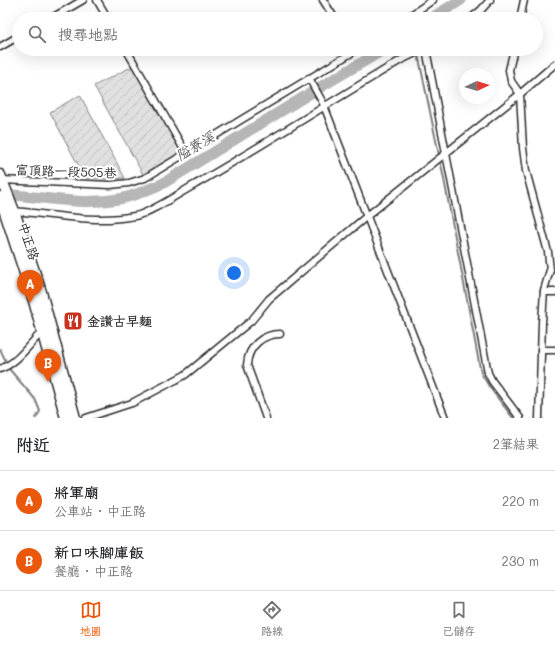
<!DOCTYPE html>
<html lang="zh-TW">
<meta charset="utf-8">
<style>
:root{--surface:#fff;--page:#f2f2f2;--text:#202124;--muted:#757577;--line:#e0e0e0;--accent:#ea580c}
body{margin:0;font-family:Mali,"LXGW WenKai TC",sans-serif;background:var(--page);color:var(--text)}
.compass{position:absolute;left:459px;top:68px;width:36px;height:36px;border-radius:50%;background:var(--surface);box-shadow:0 4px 16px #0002;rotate:86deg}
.you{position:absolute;left:234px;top:273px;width:14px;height:14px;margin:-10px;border:3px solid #fff;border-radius:50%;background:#1a73e8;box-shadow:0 0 0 6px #1a73e833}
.badge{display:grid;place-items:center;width:26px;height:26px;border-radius:50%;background:var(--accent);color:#fff;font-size:13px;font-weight:700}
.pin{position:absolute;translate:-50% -33px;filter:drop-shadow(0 1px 2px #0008)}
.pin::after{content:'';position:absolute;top:21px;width:14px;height:12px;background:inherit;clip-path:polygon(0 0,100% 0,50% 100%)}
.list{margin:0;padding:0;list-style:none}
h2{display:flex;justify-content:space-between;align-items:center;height:52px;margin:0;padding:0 16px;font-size:17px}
h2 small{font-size:13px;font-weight:400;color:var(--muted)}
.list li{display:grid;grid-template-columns:26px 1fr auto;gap:12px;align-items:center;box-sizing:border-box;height:60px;padding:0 16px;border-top:1px solid var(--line)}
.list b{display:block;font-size:15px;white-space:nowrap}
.list p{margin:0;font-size:13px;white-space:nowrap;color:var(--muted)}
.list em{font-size:13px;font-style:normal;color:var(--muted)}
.icon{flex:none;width:22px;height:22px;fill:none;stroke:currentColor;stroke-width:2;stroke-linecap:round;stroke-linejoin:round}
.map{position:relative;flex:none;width:555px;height:418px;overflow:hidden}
.search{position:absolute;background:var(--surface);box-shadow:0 4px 16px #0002;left:12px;right:12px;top:12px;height:44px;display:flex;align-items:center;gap:10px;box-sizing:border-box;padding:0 14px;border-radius:22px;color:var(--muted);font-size:15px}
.sheet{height:172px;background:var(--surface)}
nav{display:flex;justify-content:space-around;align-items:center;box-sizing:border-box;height:56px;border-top:1px solid var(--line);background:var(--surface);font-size:11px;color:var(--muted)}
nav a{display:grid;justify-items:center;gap:2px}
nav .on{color:var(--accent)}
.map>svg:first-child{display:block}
.garden{fill:url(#garden-furrows);stroke:#868686}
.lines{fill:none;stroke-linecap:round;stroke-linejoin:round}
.stream{stroke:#7e7e7e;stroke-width:2}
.river{stroke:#b6b6b6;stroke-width:11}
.street-casing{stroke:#2b2b2b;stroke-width:9}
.primary-casing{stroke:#2b2b2b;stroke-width:13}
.street{stroke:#fff;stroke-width:6}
.primary{stroke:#fff;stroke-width:10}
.labels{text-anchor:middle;stroke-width:4;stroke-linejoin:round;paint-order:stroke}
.street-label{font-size:13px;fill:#2b2b2b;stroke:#fff}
.poi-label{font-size:13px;font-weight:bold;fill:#2b2b2b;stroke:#fff;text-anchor:start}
.water-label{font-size:14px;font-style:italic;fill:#5c5c5c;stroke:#fff}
</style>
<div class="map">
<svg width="555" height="418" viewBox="0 0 555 418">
<defs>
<pattern id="garden-furrows" width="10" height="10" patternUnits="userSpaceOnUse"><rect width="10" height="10" fill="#e0e0e0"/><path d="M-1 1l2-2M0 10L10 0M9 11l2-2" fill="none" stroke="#c0c0c0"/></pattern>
</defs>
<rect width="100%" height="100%" fill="#fff"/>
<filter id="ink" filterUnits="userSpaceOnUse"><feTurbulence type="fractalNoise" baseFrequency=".025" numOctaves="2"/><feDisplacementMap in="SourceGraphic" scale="8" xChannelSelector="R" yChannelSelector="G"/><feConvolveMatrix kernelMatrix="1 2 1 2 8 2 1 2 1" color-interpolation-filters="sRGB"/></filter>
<g filter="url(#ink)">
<g class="garden">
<path d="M135,65L185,151L145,178L94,86Z"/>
<path d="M80,95L125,178L106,179L85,178L50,112Z"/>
</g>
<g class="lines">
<g class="stream">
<path d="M417,49L444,179L481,373L490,388L513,418"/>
<path d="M0,349L10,370L35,399L40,411L36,418"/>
</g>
<g class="river">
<path d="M430,19L461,0"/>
<path d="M0,194C40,196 79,206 119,199C133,197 148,189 162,184L322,86L385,49"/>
</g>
<defs>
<g id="street">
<path d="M97,0L108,19"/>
<path d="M323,0L335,19"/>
<path d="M50,19L83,0"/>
<path d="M405,19L433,0"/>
<path d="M470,19L481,10L490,0"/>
<path d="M520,19L524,0"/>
<path d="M0,47L19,36"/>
<path d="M126,49L186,153"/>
<path d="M426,49L488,373L492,381L520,418"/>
<path d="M514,49L509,70L511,81L520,94L523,148L526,171L548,252L550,270L544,290L542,323L539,418"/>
<path d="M309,78L323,103L445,418"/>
<path d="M1,180L110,185L129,183L145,178L358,49"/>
<path d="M12,211C53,214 93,224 135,216C151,213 181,192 196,184C265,144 332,101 401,60L424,49"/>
<path d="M544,292H555"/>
<path d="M541,350H555"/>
<path d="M0,369C18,363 30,343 43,331"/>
<path d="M86,418L132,403L185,375L251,321L269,299L367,216L520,94L555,64"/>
<path d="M266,418L247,365C248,346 263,334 280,334"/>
</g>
<g id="primary">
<path d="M0,175L14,211L41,292L75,418"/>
<path d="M0,197L34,301L66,418"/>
</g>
</defs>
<use href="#street" class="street-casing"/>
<use href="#primary" class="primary-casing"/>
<use href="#street" class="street"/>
<use href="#primary" class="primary"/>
</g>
</g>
<defs>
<symbol id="restaurant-square" viewBox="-11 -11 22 22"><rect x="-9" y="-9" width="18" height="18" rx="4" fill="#c8321e" stroke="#fff"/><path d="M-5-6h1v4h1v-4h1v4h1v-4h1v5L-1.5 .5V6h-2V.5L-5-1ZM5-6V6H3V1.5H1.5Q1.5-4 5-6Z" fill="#fff"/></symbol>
</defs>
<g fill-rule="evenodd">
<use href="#restaurant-square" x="62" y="310" width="22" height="22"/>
</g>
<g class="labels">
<g class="street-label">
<text transform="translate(66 171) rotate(2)" y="5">富頂路一段505巷</text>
<text transform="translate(29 241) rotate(72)" y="5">中正路</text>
</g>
<g class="poi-label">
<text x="87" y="326">金讚古早麵</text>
</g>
<g class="water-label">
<text transform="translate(195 146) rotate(-31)" y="5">隘寮溪</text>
</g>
</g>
</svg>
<svg class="compass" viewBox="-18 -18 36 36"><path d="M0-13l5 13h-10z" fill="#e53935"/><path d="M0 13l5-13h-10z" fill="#757577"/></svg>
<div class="you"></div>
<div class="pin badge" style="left:30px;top:303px">A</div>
<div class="pin badge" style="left:48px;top:382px">B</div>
<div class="search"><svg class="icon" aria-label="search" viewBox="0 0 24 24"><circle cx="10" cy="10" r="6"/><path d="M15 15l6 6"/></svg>搜尋地點</div>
</div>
<section class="sheet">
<h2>附近<small>2筆結果</small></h2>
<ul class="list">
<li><span class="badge">A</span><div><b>將軍廟</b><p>公車站 · 中正路</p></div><em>220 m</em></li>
<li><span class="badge">B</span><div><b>新口味腳庫飯</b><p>餐廳 · 中正路</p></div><em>230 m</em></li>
</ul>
</section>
<nav>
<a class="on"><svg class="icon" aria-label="map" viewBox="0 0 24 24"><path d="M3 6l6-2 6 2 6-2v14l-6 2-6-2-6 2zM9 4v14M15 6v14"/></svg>地圖</a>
<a><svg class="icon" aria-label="directions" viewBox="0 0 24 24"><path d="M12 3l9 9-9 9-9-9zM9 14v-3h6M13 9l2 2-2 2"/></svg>路線</a>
<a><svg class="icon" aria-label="saved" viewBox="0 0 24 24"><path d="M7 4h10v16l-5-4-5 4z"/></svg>已儲存</a>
</nav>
